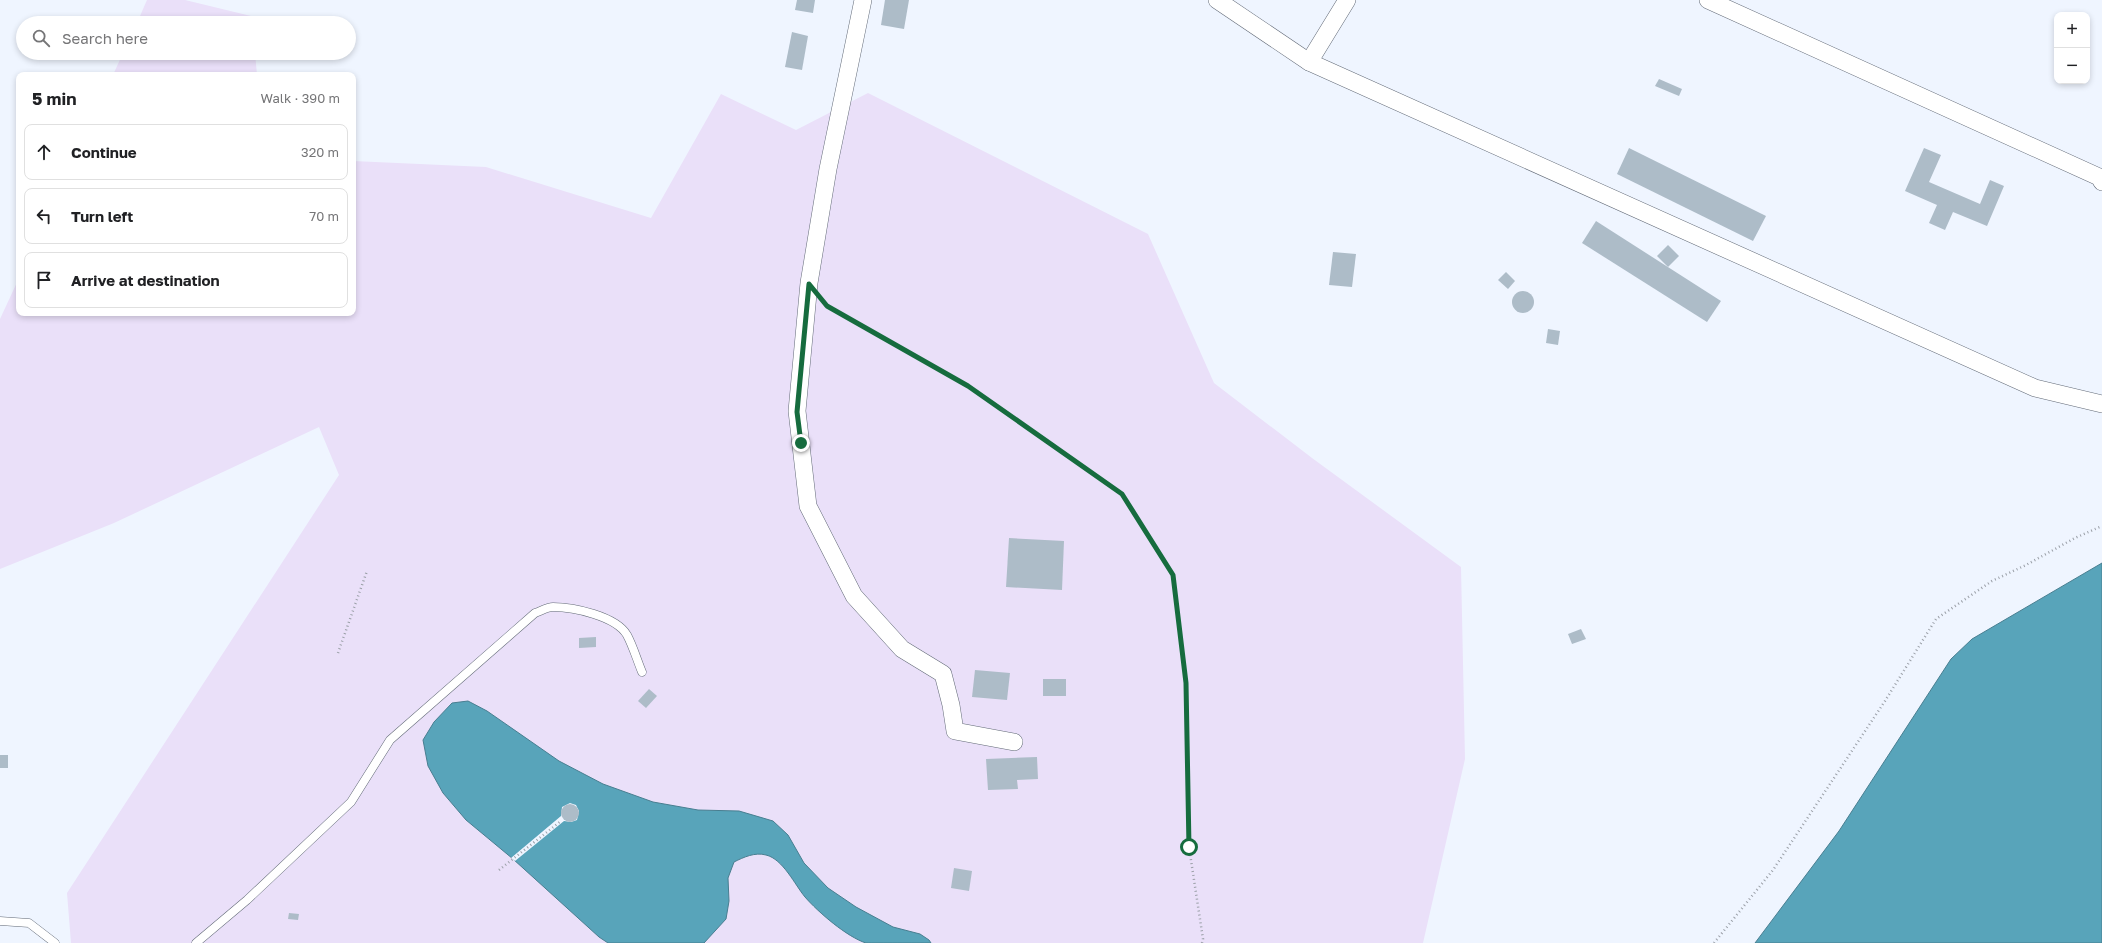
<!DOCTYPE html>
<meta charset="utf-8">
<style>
:root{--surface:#fff;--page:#f2f2f2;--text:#202124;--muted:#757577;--line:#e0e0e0}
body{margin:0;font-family:"Golos Text",sans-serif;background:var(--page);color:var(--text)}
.controls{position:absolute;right:12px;top:12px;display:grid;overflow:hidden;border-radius:8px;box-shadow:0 2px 6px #0003}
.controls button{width:36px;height:36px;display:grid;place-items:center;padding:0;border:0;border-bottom:1px solid var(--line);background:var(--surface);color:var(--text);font:20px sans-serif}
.stop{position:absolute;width:12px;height:12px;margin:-9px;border:3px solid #166c3e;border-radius:50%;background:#fff}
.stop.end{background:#166c3e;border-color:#fff;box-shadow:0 1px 4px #0008}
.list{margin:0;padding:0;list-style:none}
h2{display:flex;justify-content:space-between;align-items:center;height:52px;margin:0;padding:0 16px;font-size:17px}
h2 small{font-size:13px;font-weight:400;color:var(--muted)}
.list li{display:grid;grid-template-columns:26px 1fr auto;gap:12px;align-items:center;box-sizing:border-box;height:56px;margin:0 8px 8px;padding:0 8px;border:1px solid var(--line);border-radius:8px}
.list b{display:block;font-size:15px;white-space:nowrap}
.list em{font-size:13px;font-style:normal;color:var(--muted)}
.icon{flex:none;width:22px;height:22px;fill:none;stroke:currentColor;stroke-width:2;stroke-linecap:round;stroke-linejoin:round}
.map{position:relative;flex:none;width:2102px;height:943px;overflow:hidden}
.search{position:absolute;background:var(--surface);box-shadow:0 2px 6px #0003;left:16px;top:16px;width:340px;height:44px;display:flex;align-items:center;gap:10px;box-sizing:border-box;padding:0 14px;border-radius:22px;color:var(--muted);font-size:15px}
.panel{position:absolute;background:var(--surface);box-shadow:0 2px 6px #0003;left:16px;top:72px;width:340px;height:244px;border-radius:8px}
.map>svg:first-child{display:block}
.green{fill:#eae0f9}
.water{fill:#58a4ba;stroke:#487e90}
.pier{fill:#eff5ff}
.building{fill:#adbcc8}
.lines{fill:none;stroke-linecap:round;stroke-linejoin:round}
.service-casing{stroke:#626a77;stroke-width:9}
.minor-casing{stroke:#626a77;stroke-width:18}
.path{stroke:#9ba0a8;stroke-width:2.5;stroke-dasharray:1 3;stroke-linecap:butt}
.service{stroke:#fff;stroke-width:8}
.minor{stroke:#fff;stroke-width:17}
.route{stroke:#166c3e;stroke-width:5}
</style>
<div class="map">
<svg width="2102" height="943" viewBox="0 0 2102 943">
<rect width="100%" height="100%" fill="#eff5ff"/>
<g class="green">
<path d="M147,0H185L251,16V23H137Z"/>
<path d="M123,53H255L257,75H113Z"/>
<path d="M868,93L1148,234L1214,383L1312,458L1461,567L1465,759L1423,943H71L67,893L339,475L319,427L114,523L0,569V319L19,278V313H353V161L486,167L651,218L721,94L796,130Z"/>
</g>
<g class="water">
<path d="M2102,563V943H1755L1839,831L1951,659L1972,639Z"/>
<path d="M468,701L487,711L559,761L603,784L653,802L698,810L739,811L773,821L788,835L804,863L828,888L856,907L893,927L920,934L929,940L931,943C916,943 878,943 866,943C847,937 818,912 805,897C795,885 783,859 766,855C755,852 744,857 734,862L728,878L729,901L726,919L704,943H608L599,937L513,859L466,820L443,793L428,766L423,740L434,722L452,703Z"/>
</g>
<path class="pier" d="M570,803L576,805L579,811L577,820L571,822L564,821L515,861L511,858L561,816L562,807Z"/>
<g class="building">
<path d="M797,0H815L813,13L795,10Z"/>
<path d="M885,0H909L904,29L881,25Z"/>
<path d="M792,32L808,36L802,70L785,67Z"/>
<path d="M1659,79L1682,89L1679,96L1655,86Z"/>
<path d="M1629,148L1766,216L1753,241L1617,174Z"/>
<path d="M1924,148L1941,155L1929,182L1980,204L1990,180L2004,186L1987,226L1953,212L1945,230L1929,223L1937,205L1905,191Z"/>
<path d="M1596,221L1721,301L1707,322L1582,243Z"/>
<path d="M1668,245L1679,256L1668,267L1657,256Z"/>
<path d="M1333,252L1356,254L1352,287L1329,285Z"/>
<path d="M1506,272L1515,281L1508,289L1498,280Z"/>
<circle cx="1523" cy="302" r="11"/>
<path d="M1548,329L1560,331L1558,345L1546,343Z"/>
<path d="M1009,538L1064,541L1062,590L1006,587Z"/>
<path d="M1581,629L1586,639L1572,644L1568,634Z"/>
<path d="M596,637V647L579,648V638Z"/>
<path d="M975,670L1010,673L1007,700L972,697Z"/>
<rect x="1043" y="679" width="23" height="17"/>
<path d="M649,689L657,696L646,708L638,701Z"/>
<rect x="0" y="755" width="8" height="13"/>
<path d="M1037,757L1038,779L1017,780L1018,789L988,790L986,759Z"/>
<circle cx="570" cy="813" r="9"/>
<path d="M954,868L972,871L969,891L951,888Z"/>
<path d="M289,913L299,914L298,920L288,919Z"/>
</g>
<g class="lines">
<defs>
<g id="service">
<path d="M0,921L29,923L55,943"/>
<path d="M196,943L247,900L351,802L390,740L535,613C541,611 547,607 553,607C573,607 616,616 627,635C633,646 637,660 642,672"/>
</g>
<g id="minor">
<path d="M863,0L828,169L809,283L797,411L808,506L854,596L902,649L943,674L951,705L955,731L1014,742"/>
<path d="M1217,0L1309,62L2035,388L2102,404"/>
<path d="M1708,0L2099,177L2102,182"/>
<path d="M1309,62L1347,0"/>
</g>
</defs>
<use href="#service" class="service-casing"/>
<use href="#minor" class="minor-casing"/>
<g class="path">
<path d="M824,302L827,306L968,386L1122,494L1173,575L1186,683L1189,847L1203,939L1202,943"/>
<path d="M338,653L367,571"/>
<path d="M499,870L561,821"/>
<path d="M1714,943L1773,870L1885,701L1936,619L1992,581L2026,565L2075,538L2102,526"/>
</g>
<use href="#service" class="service"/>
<use href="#minor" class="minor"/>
</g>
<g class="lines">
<path class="route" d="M801,443L797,412L809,284L827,306L968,386L1122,494L1173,575L1186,683L1189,847"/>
</g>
</svg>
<div class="controls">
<button>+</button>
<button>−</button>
</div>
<div class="stop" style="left:1189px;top:847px"></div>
<div class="stop end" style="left:801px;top:443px"></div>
<div class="search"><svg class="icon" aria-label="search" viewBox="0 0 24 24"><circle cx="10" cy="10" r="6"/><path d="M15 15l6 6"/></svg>Search here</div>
<section class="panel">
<h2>5 min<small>Walk · 390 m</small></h2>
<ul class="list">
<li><svg class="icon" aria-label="ahead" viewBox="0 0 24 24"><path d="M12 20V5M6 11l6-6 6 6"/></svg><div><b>Continue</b></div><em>320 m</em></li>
<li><svg class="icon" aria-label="left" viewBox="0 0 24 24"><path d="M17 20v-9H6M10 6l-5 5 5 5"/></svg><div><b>Turn left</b></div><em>70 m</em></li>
<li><svg class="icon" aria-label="arrive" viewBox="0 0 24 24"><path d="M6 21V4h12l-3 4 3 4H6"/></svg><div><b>Arrive at destination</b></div></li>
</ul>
</section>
</div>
